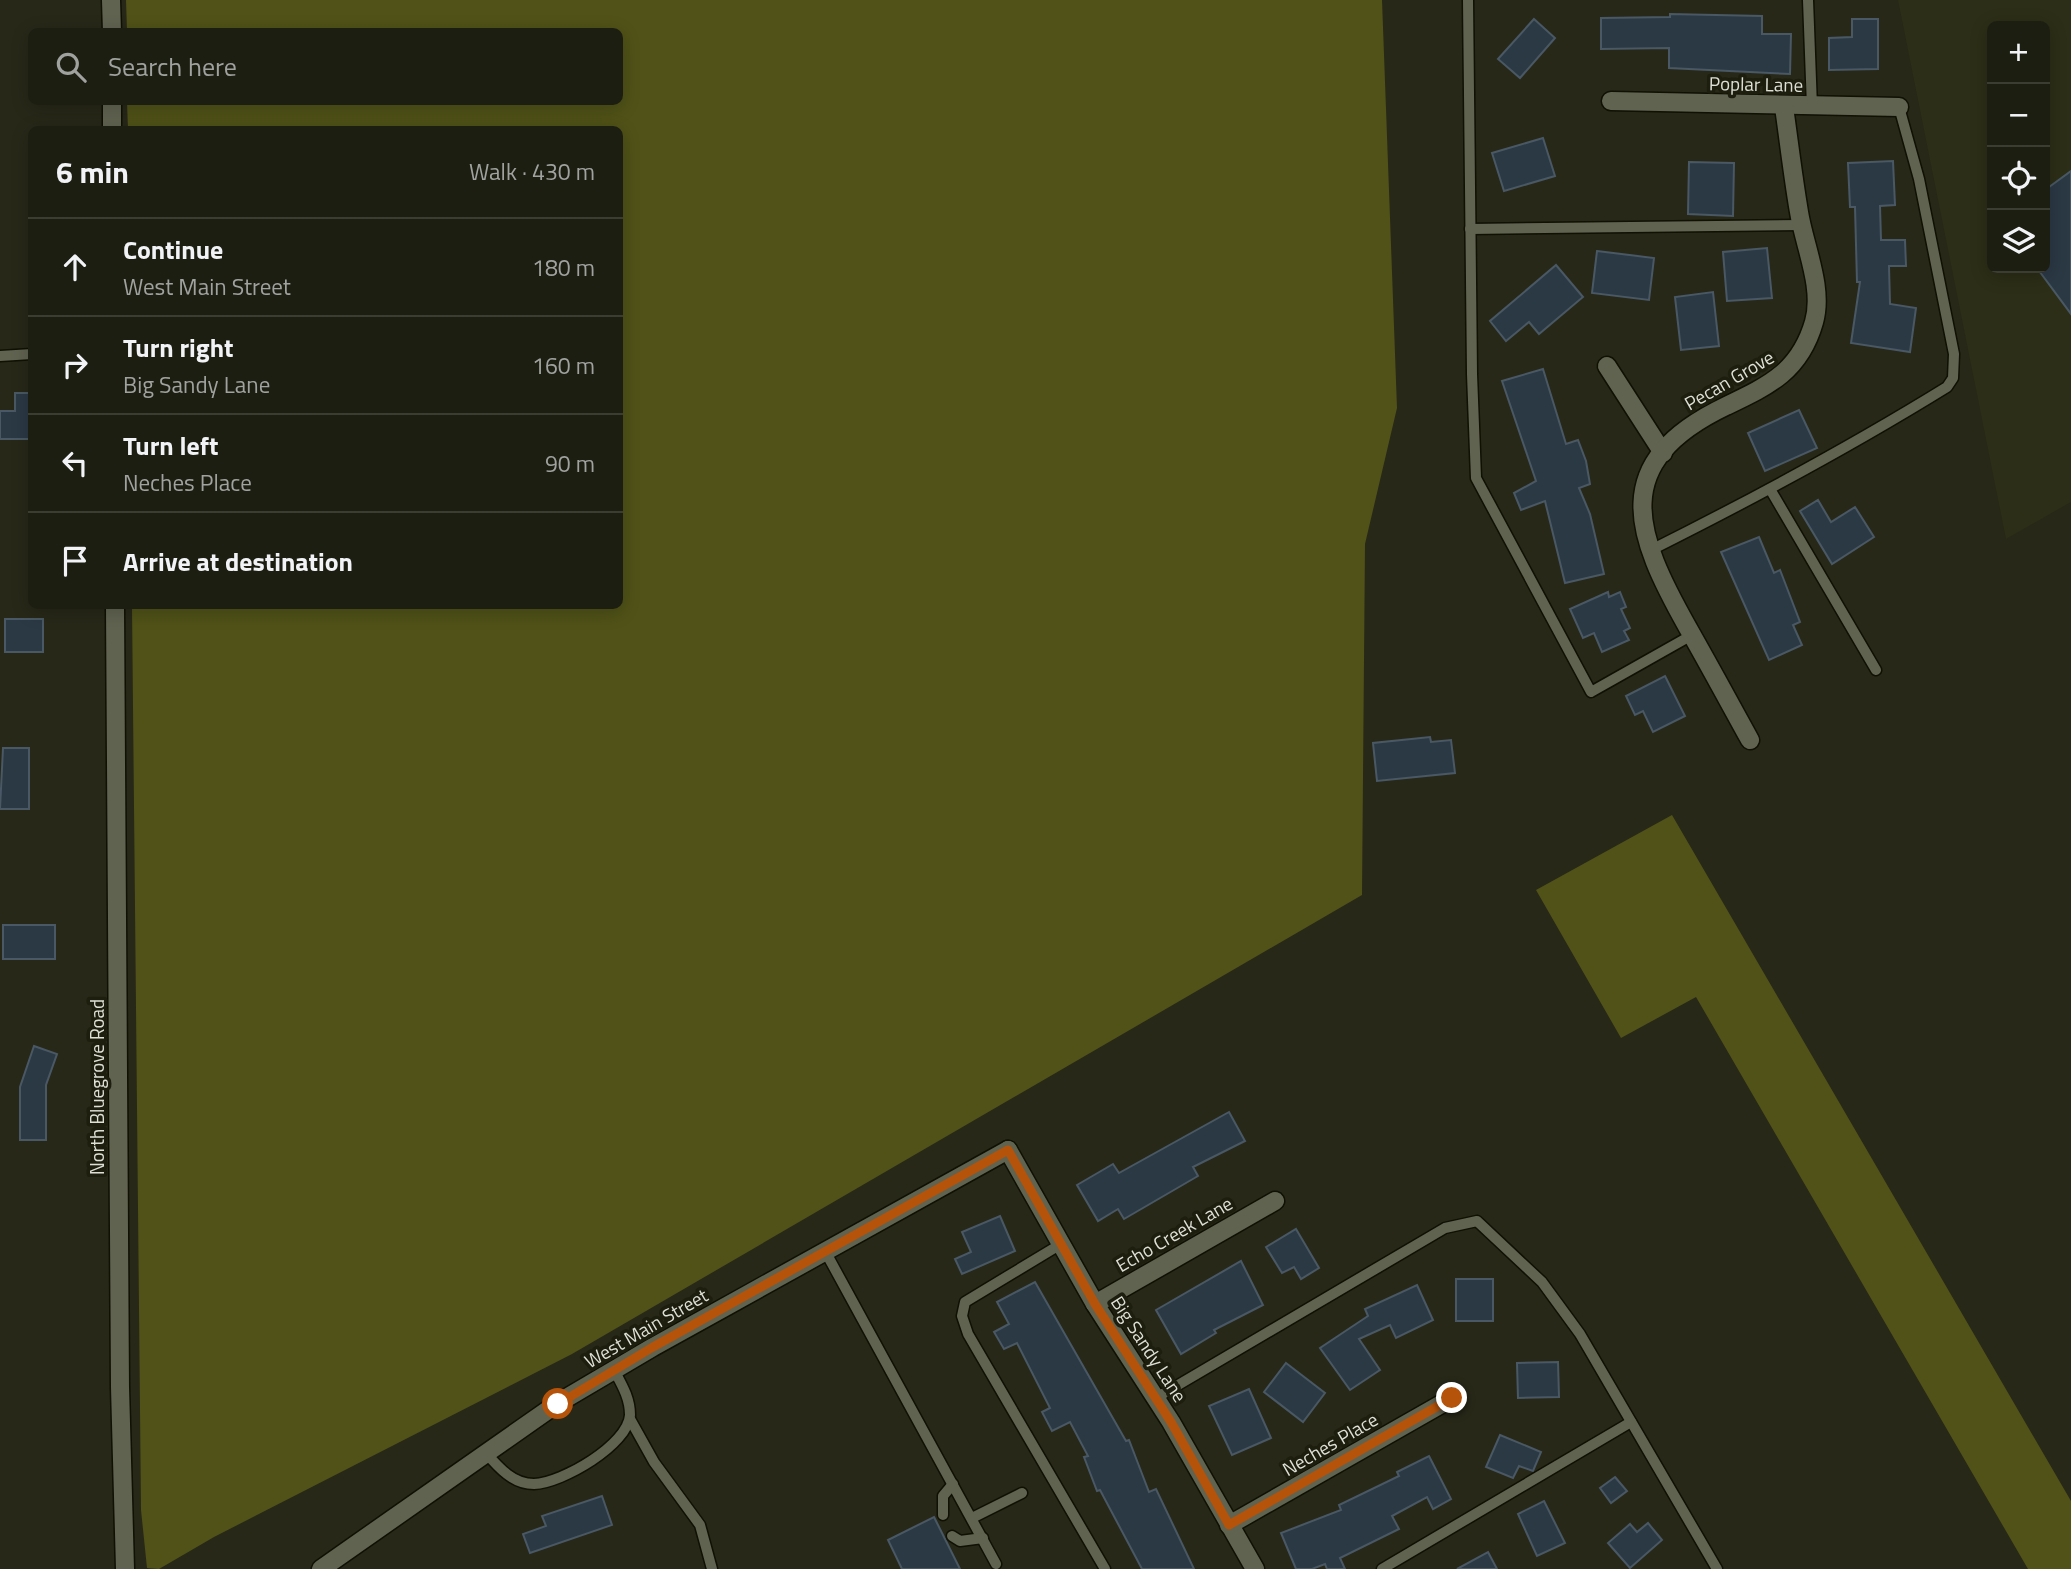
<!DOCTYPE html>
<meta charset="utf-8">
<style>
:root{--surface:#1d1e12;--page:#2a2b20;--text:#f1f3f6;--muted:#a0a29f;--line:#3b3c32}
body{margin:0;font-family:"Titillium Web",sans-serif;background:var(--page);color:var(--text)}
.controls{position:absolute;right:21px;top:21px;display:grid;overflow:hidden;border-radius:10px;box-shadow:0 4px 18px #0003}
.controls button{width:63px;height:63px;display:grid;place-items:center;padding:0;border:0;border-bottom:2px solid var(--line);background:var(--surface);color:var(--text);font:35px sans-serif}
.stop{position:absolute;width:21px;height:21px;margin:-16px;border:5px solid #b45309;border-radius:50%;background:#fff}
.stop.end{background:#b45309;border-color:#fff;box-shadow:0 2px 7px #0008}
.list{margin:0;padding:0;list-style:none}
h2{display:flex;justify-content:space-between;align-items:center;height:91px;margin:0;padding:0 28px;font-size:30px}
h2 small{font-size:23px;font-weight:400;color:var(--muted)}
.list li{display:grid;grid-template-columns:46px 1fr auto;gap:21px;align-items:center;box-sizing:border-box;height:98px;padding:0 28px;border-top:2px solid var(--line)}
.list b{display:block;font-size:26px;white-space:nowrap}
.list p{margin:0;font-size:23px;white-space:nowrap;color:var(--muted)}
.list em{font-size:23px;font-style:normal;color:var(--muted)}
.icon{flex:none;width:38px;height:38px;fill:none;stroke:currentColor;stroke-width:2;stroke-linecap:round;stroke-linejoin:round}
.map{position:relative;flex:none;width:2071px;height:1569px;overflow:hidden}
.search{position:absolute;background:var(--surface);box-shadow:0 4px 18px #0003;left:28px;top:28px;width:595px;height:77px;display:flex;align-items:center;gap:18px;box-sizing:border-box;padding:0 24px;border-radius:10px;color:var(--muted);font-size:26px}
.panel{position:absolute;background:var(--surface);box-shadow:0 4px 18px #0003;left:28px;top:126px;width:595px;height:483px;border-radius:10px}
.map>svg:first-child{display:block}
.built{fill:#2c2e17;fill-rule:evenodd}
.green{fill:#505218}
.building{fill:#2b3945;stroke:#495864;stroke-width:2}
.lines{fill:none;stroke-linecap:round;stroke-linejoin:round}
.lane-casing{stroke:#101003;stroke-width:13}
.street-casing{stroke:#101003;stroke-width:21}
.secondary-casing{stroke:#101003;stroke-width:21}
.lane{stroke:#616351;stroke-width:10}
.street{stroke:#616351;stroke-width:18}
.secondary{stroke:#616351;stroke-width:18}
.route{stroke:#b45309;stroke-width:9}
.labels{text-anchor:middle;stroke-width:7;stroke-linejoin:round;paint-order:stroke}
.street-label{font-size:19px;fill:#dedfd5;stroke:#1d1e0e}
</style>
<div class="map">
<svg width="2071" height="1569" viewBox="0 0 2071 1569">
<rect width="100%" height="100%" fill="#272818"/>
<path class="built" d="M1898,0H2071V502L2006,539ZM1992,26H2045V268H1992Z"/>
<g class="green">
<path d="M126,0H1382L1397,408L1365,544L1362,895L572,1354L214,1537L159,1569L147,1568L141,1510L132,606H620V130L128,129L127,102H620V32L127,31Z"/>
<path d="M1672,815L2071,1501V1569H2028L1696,997L1621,1038L1536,890Z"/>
</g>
<g class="building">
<path d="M1670,14L1762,16V34H1791L1790,74L1669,68V48L1601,49V18L1670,17Z"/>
<path d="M1534,19L1555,38L1520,78L1498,59Z"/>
<path d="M1852,19H1878V69L1829,70V38L1852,37Z"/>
<path d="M1543,138L1555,176L1504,191L1492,153Z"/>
<path d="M1893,161L1895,205L1880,206L1881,240H1905L1906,266H1889L1890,304L1916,308L1910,352L1851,343L1860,282H1857L1855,207H1850L1848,163Z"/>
<path d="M1689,162L1734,163L1733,216L1688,214Z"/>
<path d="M2071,171V314L2037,268H2045V190Z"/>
<path d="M1767,248L1772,298L1727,301L1723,252Z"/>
<path d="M1597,251L1654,258L1649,300L1592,293Z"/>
<path d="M1556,265L1583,297L1539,334L1529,322L1506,341L1490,321Z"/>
<path d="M1713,292L1719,346L1681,350L1675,297Z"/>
<path d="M1543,369L1566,444L1578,440L1586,461L1590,484L1579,488L1590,514L1604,574L1565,583L1545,501L1521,510L1514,493L1536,481L1502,381Z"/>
<path d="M15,393H32V439H0V411H15Z"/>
<path d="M1799,410L1817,448L1765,471L1748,433Z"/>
<path d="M1818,500L1831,522L1855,507L1874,537L1832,564L1800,511Z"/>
<path d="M1759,537L1774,573L1780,570L1787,588L1800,622L1793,625L1802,645L1769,660L1721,552Z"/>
<path d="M1608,592L1609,597L1620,592L1626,607L1621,609L1630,628L1624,631L1629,640L1602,652L1594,633L1583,638L1570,609Z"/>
<rect x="5" y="619" width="38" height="33"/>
<path d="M1665,676L1685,716L1653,732L1643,711L1635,715L1626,696Z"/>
<path d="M1430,737L1431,742L1451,740L1455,773L1377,781L1373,743Z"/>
<path d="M3,748H29V809H0Z"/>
<rect x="3" y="925" width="52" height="34"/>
<path d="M34,1046L57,1054L46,1085V1140H20V1087Z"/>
<path d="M1229,1112L1245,1141L1193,1167L1198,1176L1124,1219L1118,1209L1098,1221L1077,1185L1113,1164L1119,1173Z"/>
<path d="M1000,1216L1015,1251L962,1274L955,1259L971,1252L962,1232Z"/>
<path d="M1296,1229L1319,1268L1301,1279L1294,1267L1282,1273L1266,1247Z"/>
<path d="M1241,1261L1263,1305L1214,1330L1216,1333L1181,1354L1156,1310Z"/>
<rect x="1456" y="1279" width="37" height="42"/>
<path d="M1035,1282L1126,1441L1129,1440L1149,1492L1156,1489L1194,1569H1142L1100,1490L1097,1491L1084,1457L1088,1456L1070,1422L1052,1431L1042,1412L1050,1408L1017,1343L1004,1349L994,1332L1009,1324L997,1302Z"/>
<path d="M1417,1285L1433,1320L1396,1338L1390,1325L1359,1339L1380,1370L1350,1390L1320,1348L1368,1316L1365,1309Z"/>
<path d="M1558,1362L1559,1397L1518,1398L1517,1363Z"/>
<path d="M1286,1363L1325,1393L1303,1422L1264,1392Z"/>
<path d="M1249,1389L1271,1438L1232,1455L1209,1406Z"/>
<path d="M1500,1435L1541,1452L1533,1471L1519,1466L1513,1478L1486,1467Z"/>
<path d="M1429,1456L1451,1499L1433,1509L1427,1497L1392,1516L1399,1529L1340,1558L1345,1569H1327L1325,1564L1312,1569H1296L1281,1533L1341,1510L1339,1505L1399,1476L1397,1472Z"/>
<path d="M1615,1477L1627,1491L1611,1503L1600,1488Z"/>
<path d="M602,1496L612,1525L530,1553L523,1534L546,1526L542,1516Z"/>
<path d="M1544,1501L1565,1543L1537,1556L1518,1514Z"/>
<path d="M934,1517L960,1569H902L888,1540Z"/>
<path d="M1648,1523L1662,1540L1630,1568L1608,1543L1630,1524L1637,1532Z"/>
<path d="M1488,1552L1497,1569H1457Z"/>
</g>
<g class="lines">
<defs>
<g id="lane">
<path d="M1468,0L1472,374L1476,478L1591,692L1692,635"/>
<path d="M1808,0L1812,107"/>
<path d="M1470,229L1801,225"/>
<path d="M0,356L32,354"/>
<path d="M1770,489L1876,670"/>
<path d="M1649,551C1751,500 1850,447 1947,387L1953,378L1954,354L1919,179L1899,107"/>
<path d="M1061,1244L965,1302L962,1316L968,1334L1105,1569"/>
<path d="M825,1251L996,1564"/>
<path d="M1156,1398L1445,1228L1477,1221L1542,1282L1580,1334L1717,1569"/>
<path d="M630,1419L654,1462L700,1525L712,1569"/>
<path d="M486,1453C499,1468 513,1484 534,1484C562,1483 628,1445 630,1415C630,1398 622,1385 614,1370"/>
<path d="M943,1515V1496L953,1484"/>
<path d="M972,1518L1022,1493"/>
<path d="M952,1536L960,1541L983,1538"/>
<path d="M1382,1569L1631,1422"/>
</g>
<g id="street">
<path d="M1611,101L1899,107"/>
<path d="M1607,366L1663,453"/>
<path d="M1750,740C1729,702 1709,665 1688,628C1635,534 1607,463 1726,406C1770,385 1800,371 1814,322C1824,288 1804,245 1799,212C1793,177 1789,142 1784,107"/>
<path d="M1008,1150L1095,1304L1171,1422L1255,1569"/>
<path d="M1095,1304L1275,1201"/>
<path d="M1229,1525L1452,1398"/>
</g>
<g id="secondary">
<path d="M111,0L112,32"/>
<path d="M112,102V130"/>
<path d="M115,606L120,1387L125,1569"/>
<path d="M321,1569L558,1403L653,1347L1008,1150"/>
</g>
</defs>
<use href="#lane" class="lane-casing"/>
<use href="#street" class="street-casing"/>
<use href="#secondary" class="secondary-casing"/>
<use href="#lane" class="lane"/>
<use href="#street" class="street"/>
<use href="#secondary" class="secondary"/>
</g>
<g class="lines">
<path class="route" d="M558,1404L653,1347L1008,1150L1095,1304L1171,1422L1229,1525L1452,1398"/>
</g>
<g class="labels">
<g class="street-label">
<text transform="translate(1756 84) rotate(1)" y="7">Poplar Lane</text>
<text transform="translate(1729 380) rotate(-30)" y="7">Pecan Grove</text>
<text transform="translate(97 1087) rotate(-90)" y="7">North Bluegrove Road</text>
<text transform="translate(1174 1234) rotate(-30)" y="7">Echo Creek Lane</text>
<text transform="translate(646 1328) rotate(-30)" y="7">West Main Street</text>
<text transform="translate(1149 1349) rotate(57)" y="7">Big Sandy Lane</text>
<text transform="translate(1330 1444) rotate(-30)" y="7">Neches Place</text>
</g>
</g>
</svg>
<div class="controls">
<button>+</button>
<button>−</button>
<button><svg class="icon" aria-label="locate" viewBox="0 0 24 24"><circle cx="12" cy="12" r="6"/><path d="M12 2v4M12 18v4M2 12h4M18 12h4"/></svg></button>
<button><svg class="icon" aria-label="layers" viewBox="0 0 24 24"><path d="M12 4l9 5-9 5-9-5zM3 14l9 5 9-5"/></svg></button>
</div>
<div class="stop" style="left:558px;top:1404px"></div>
<div class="stop end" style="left:1452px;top:1398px"></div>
<div class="search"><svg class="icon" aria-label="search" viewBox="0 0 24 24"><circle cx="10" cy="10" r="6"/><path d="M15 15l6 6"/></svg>Search here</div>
<section class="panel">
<h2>6 min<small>Walk · 430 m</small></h2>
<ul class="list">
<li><svg class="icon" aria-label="ahead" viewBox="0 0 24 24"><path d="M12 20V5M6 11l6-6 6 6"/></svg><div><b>Continue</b><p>West Main Street</p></div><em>180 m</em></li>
<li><svg class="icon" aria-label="right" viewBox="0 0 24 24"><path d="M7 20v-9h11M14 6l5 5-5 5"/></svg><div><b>Turn right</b><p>Big Sandy Lane</p></div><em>160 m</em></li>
<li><svg class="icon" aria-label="left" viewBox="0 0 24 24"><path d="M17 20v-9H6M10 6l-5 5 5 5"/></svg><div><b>Turn left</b><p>Neches Place</p></div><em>90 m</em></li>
<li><svg class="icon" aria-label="arrive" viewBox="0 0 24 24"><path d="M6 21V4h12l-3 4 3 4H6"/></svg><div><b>Arrive at destination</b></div></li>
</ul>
</section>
</div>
